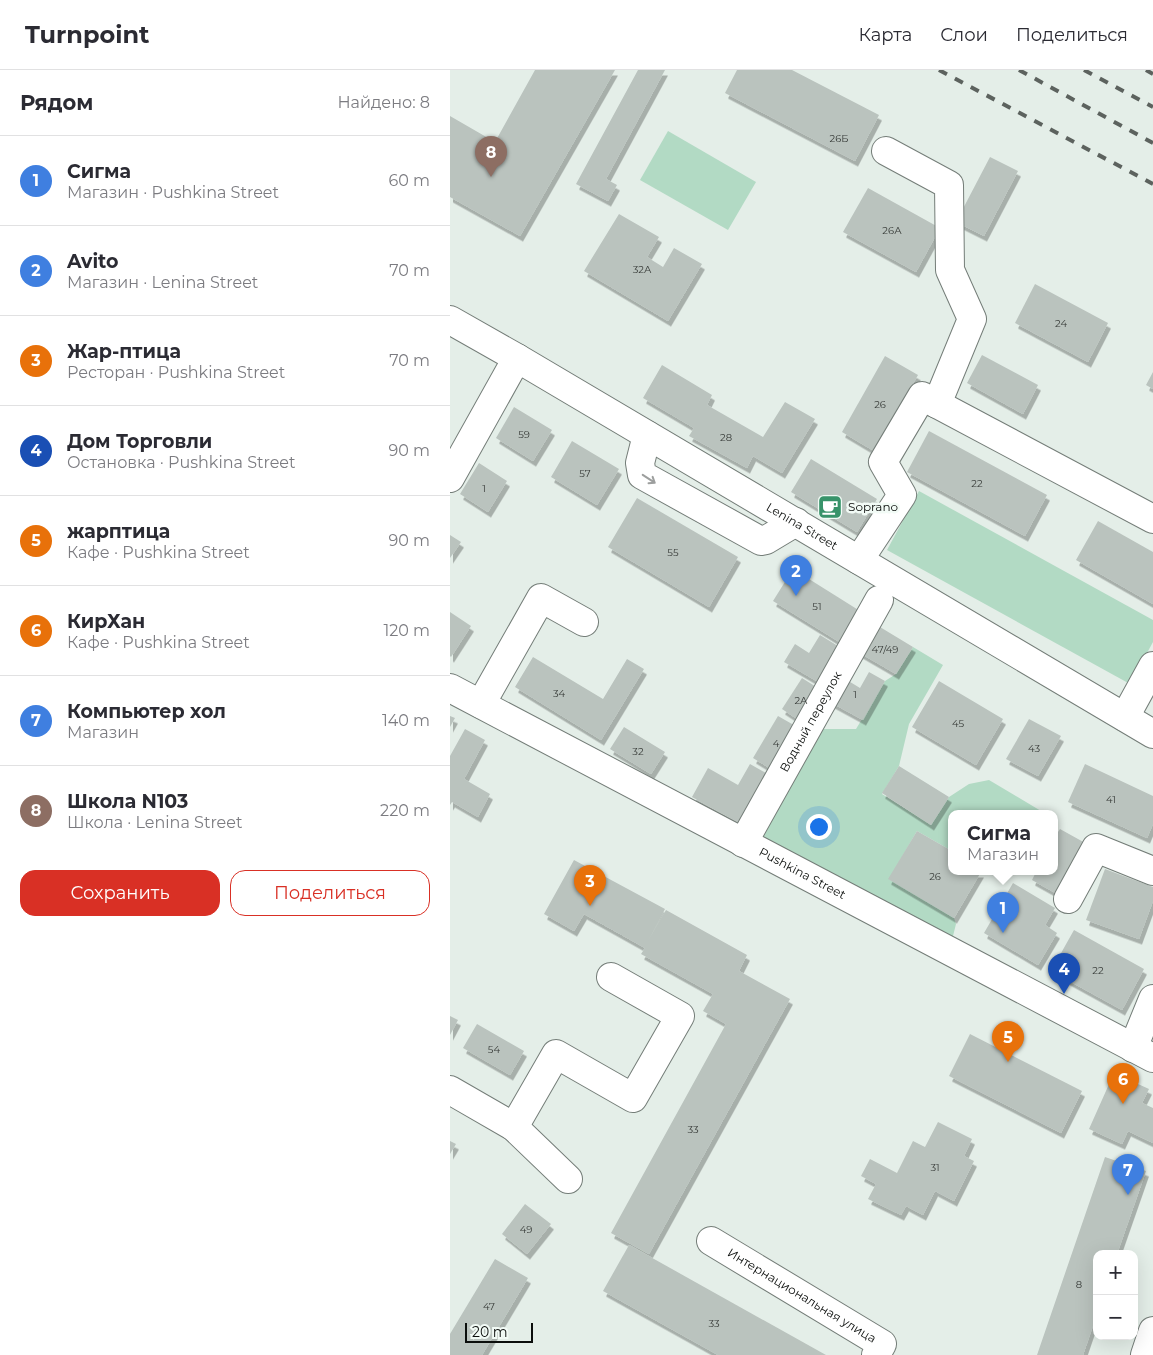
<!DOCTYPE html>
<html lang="ru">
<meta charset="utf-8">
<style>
:root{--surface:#fff;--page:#f2f2f3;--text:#2b2b33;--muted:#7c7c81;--line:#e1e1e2;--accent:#d93025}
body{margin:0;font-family:Montserrat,sans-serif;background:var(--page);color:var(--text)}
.controls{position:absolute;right:15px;bottom:15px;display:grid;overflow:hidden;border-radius:10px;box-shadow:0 5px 20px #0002}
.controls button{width:45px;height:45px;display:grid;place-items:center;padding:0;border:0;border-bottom:1px solid var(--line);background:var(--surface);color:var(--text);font:25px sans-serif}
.scale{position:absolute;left:15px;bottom:12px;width:68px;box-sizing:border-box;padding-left:5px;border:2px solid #0b0e0c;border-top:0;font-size:14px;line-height:18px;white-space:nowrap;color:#0b0e0c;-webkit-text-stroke:4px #f2fbf6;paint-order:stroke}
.you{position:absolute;left:368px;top:756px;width:18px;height:18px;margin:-12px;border:4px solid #fff;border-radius:50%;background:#1a73e8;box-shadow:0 0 0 8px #1a73e833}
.badge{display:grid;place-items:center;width:32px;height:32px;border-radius:50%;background:var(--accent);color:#fff;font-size:16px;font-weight:700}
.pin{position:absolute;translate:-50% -41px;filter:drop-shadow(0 1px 2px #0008)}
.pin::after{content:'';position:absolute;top:26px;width:18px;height:15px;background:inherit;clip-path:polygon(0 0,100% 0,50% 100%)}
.popup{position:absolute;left:498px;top:740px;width:110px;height:65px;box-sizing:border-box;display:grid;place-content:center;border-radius:10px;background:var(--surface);filter:drop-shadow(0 1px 4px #0005);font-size:16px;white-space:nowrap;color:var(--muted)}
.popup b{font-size:19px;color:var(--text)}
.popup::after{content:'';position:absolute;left:50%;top:100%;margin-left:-10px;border:10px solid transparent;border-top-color:var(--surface)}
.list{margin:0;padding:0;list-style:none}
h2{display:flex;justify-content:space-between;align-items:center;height:65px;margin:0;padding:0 20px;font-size:21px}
h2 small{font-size:16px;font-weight:400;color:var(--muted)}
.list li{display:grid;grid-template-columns:32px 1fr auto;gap:15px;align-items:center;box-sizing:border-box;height:90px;padding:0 20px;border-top:1px solid var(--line)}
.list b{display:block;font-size:19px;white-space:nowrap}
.list p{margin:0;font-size:16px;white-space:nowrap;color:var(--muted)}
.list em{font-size:16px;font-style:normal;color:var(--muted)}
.actions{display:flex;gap:10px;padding:15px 20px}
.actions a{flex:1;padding:11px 0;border:1px solid var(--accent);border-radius:15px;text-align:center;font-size:18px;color:var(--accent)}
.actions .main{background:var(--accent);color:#fff}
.map{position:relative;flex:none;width:703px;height:1285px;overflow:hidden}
header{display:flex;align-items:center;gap:30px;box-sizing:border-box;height:70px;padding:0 25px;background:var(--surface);border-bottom:1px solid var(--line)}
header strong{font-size:24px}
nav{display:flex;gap:28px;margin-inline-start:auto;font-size:18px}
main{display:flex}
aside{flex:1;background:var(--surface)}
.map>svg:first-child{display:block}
.green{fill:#b2dac4}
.building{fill:#bac3be;filter:url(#shadow)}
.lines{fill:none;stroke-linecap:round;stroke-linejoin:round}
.minor-casing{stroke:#747d78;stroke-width:30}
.major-casing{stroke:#747d78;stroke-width:30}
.minor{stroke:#fff;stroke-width:28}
.major{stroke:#fff;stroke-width:28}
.rail{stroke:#5c625e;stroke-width:4;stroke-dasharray:9 9;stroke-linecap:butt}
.oneway{stroke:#9d9f9e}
.labels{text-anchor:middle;stroke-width:5;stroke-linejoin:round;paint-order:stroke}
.number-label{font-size:10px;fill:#373b38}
.poi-label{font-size:12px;fill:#0b0e0c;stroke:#f2fbf6;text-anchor:start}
.street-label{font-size:12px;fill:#0b0e0c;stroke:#f2fbf6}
</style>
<header>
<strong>Turnpoint</strong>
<nav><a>Карта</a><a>Слои</a><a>Поделиться</a></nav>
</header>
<main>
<aside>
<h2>Рядом<small>Найдено: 8</small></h2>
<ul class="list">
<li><span class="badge" style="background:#3f7fe0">1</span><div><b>Сигма</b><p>Магазин · Pushkina Street</p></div><em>60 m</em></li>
<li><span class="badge" style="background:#3f7fe0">2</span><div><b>Avito</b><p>Магазин · Lenina Street</p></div><em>70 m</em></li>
<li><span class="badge" style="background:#e8710a">3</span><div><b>Жар-птица</b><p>Ресторан · Pushkina Street</p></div><em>70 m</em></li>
<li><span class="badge" style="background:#1a4fb4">4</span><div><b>Дом Торговли</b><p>Остановка · Pushkina Street</p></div><em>90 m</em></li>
<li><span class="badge" style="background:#e8710a">5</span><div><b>жарптица</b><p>Кафе · Pushkina Street</p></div><em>90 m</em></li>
<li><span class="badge" style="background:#e8710a">6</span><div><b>КирХан</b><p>Кафе · Pushkina Street</p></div><em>120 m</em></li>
<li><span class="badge" style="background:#3f7fe0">7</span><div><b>Компьютер хол</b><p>Магазин</p></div><em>140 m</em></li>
<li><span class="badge" style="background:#8d6e63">8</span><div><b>Школа N103</b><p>Школа · Lenina Street</p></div><em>220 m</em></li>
</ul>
<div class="actions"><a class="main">Сохранить</a><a>Поделиться</a></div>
</aside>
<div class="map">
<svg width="703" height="1285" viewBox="0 0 703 1285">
<defs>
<filter id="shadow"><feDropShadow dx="3" dy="5.5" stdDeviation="0" flood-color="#0004"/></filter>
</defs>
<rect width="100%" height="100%" fill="#e4eee8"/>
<g class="green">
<path d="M218,61L306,112L278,160L190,110Z"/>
<path d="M469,421L703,550V572L680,614L437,480Z"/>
<path d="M463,577L493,595L459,654L449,696L432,724L481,755L499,727L519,714L539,710L596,744H502V781L467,761L439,809L504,848L506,854L501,874L298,770L362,659H406L435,611L446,604Z"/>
</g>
<g class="building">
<path d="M85,0H165L70,166L0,127V46L45,72Z"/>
<path d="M188,0H215L156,109L167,115L158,131L126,114Z"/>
<path d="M287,0H342L429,45L405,91L275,23Z"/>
<path d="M540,87L568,101L534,166L506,152Z"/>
<path d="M418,118L490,158L466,202L393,162Z"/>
<path d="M169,144L209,167L197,187L213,197L224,178L252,194L218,251L134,201Z"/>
<path d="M585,214L658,253L638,292L565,253Z"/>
<path d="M532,285L588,315L573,344L517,313Z"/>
<path d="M435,286L468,305L424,381L392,362Z"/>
<path d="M212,295L262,325L257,335L313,367L335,332L365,349L332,403L303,386L297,398L239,366L244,358L193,328Z"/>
<path d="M703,302V319L696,315Z"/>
<path d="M64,337L102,360L83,391L46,368Z"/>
<path d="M479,361L597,425L575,466L457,402Z"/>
<path d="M122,371L169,399L147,435L101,407Z"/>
<path d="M361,389L427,429L407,462L341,422Z"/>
<path d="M29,393L57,411L38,442L10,424Z"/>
<path d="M187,428L288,487L259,537L158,477Z"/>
<path d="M648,451L703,482V534L626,490Z"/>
<path d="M0,465L11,472L0,488Z"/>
<path d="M343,499L410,541L391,573L323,531Z"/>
<path d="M0,542L21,556L1,587L0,586Z"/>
<path d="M425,554L463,577L446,604L408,582Z"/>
<path d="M370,565L396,581L375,616L334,592L345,574L359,583Z"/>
<path d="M83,587L153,629L177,589L194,599L151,670L65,617Z"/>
<path d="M419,602L435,611L413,650L378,631L392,607L410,618Z"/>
<path d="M352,608L371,620L350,651L332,639Z"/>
<path d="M489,611L553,649L526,695L462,657Z"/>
<path d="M0,646L5,648L0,657Z"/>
<path d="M328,646L349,658L324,701L303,688Z"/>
<path d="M579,649L611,666L588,706L556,689Z"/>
<path d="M174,657L215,682L201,704L160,679Z"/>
<path d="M15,659L35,670L14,709L40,724L28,747L2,732L0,735V686Z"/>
<path d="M300,694L323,707L295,756L242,727L258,698L288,715Z"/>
<path d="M635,694L703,726V754L697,768L618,732Z"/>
<path d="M449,696L499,727L481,755L432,723Z"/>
<path d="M610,759L637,774L609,825L582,810L586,802H604V768Z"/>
<path d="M467,761L502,781V802H531L504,848L438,809Z"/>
<path d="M124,790L215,839L198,871L216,840L297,885L289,901L340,929L199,1184L161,1163L276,954L253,941L263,924L191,884L195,878L134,844L124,861L94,844Z"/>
<path d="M655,799L703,817V831L689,869L636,850Z"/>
<path d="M563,813L605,838L595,855L607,863L588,895L534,863Z"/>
<path d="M624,860L694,899L672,940L601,901Z"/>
<path d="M0,946L8,950L0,965Z"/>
<path d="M27,954L74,981L60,1005L13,978Z"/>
<path d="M520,964L632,1021L611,1063L499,1006Z"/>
<path d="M664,1003L699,1019L692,1033L703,1038V1073L678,1061L672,1074L639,1059Z"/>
<path d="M488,1052L522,1069L514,1086L524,1091L504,1131L485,1121L473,1145L456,1136L451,1145L418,1129L426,1114L411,1106L420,1089L447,1103L463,1071L475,1077Z"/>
<path d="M0,1071L6,1074L0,1084Z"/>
<path d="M655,1087L696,1101L667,1184H647V1244L633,1285H587Z"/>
<path d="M75,1134L101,1154L77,1184L52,1164Z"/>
<path d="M179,1175L376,1285H268L153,1221Z"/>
<path d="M45,1189L78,1208L32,1285H0V1264Z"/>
</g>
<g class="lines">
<defs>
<g id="minor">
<path d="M436,81L499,115L500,200L522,249L487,334"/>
<path id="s1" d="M0,250L67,288L703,664"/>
<path d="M197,365L190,393L192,405L311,471L316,470L346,452"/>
<path d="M0,408L67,288"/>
<path d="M409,490L452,425L433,392L472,326L703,449"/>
<path d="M31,634L91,528L134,552"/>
<path d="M675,647L703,596"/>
<path id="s2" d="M293,773L429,530"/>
<path d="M618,829L646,778L703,801"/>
<path d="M683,978L703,929"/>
<path d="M0,1020L64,1057L118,1109"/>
<path d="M64,1057L106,984L183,1028L230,946L161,907"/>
<path id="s3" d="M261,1171L432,1274L426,1285"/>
</g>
<g id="major">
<path id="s4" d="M0,618L703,988"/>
<path d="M695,1285L703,1261"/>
</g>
</defs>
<use href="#minor" class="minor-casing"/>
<use href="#major" class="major-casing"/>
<use href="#minor" class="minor"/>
<use href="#major" class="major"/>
<g class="rail">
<path d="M489,0L703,114"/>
<path d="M569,0L703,73"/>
<path d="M634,0L703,37"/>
<path d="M696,0L703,4"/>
</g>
</g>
<defs><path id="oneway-shaft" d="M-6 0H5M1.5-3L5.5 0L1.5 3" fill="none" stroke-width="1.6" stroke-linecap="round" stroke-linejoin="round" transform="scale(1.25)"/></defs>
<use class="oneway" href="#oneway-shaft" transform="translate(199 409) rotate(33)"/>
<defs>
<symbol id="cafe-square" viewBox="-11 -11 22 22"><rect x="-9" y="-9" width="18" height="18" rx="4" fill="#38936a" stroke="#f2fbf6"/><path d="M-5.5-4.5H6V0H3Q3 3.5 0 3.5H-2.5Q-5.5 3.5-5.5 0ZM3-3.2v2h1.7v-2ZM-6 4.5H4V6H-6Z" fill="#fff"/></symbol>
</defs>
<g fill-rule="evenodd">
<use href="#cafe-square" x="366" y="423" width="28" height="28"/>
</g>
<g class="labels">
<g class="number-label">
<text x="389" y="72">26Б</text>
<text x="442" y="164">26А</text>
<text x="192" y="203">32А</text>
<text x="611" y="257">24</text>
<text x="430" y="338">26</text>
<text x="74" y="368">59</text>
<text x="276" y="371">28</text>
<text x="135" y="407">57</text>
<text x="527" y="417">22</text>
<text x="34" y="422">1</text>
<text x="223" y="486">55</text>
<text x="367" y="540">51</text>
<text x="435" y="583">47/49</text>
<text x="109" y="627">34</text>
<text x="405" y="628">1</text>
<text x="351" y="634">2А</text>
<text x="508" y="657">45</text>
<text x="326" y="677">4</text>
<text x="584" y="682">43</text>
<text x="188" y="685">32</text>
<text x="661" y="733">41</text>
<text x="485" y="810">26</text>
<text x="648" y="904">22</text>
<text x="44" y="983">54</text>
<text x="243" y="1063">33</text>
<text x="485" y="1101">31</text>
<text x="76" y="1163">49</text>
<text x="629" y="1218">8</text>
<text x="39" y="1240">47</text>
<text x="264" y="1257">33</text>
</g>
<g class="poi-label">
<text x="398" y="441">Soprano</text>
</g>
<g class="street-label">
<text dy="4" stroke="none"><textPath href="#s1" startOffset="408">Lenina Street</textPath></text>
<text dy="4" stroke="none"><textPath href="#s2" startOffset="139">Водный переулок</textPath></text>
<text dy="4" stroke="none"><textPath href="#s4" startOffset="398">Pushkina Street</textPath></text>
<text dy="4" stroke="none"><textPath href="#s3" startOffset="106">Интернациональная улица</textPath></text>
</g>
</g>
</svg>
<div class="controls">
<button>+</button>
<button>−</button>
</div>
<div class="scale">20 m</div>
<div class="you"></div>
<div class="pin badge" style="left:553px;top:863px;background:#3f7fe0">1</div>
<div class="popup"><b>Сигма</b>Магазин</div>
<div class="pin badge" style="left:346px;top:526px;background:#3f7fe0">2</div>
<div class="pin badge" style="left:140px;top:836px;background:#e8710a">3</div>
<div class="pin badge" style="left:614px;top:924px;background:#1a4fb4">4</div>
<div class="pin badge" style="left:558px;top:992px;background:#e8710a">5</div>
<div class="pin badge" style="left:673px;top:1034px;background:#e8710a">6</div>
<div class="pin badge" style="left:678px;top:1125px;background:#3f7fe0">7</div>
<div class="pin badge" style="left:41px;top:107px;background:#8d6e63">8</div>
</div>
</main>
